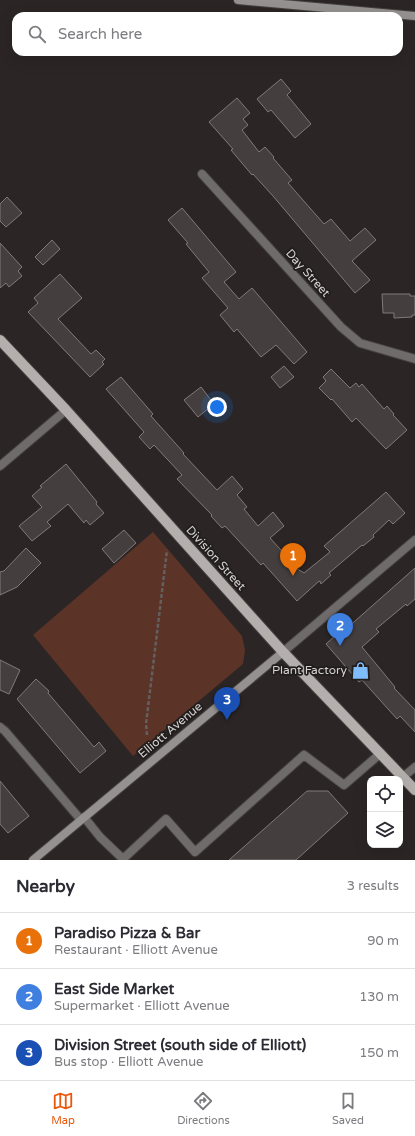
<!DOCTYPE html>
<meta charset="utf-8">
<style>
:root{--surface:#fff;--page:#f7f7f7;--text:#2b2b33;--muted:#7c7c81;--line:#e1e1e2;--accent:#ea580c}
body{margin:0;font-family:"Varela Round",sans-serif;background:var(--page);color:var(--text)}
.controls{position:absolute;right:12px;bottom:12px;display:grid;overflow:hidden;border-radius:8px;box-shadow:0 4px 16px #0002}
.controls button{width:36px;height:36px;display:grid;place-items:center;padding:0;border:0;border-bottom:1px solid var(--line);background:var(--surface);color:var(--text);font:20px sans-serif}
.you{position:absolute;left:217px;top:407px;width:14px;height:14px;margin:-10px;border:3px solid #fff;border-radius:50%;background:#1a73e8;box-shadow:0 0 0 6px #1a73e833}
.badge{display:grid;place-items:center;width:26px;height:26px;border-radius:50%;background:var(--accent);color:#fff;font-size:13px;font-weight:700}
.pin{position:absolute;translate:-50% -33px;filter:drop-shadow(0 1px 2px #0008)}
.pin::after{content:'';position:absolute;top:21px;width:14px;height:12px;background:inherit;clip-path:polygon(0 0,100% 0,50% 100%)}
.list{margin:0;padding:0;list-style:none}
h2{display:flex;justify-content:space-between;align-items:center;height:52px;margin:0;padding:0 16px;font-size:17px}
h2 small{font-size:13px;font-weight:400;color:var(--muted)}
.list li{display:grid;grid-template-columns:26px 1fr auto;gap:12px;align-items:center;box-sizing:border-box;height:56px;padding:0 16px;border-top:1px solid var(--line)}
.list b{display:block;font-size:15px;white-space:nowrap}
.list p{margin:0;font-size:13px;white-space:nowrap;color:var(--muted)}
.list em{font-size:13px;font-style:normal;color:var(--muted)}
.icon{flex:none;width:22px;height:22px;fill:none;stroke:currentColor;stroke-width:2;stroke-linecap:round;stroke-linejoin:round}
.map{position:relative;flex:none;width:415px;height:860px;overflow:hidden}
.search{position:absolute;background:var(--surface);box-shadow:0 4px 16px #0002;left:12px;right:12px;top:12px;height:44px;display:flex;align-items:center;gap:10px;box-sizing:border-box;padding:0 14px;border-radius:12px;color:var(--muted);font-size:15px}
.sheet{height:220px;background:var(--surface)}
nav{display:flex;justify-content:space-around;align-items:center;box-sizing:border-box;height:56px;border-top:1px solid var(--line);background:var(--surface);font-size:11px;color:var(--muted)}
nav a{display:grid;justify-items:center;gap:2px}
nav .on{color:var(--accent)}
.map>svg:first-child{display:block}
.green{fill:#5b3327}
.building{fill:#443f3e;stroke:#807b79}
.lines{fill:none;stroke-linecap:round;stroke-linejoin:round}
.lane-casing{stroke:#464241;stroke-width:10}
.street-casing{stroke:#464241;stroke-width:10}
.secondary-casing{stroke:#464241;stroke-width:10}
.primary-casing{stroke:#464241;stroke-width:12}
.path{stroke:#64605f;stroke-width:2.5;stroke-dasharray:4 2;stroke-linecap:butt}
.lane{stroke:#6e6b6a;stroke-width:8}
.street{stroke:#6e6b6a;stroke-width:8}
.secondary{stroke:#959190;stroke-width:8}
.primary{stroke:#b4afad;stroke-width:10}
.labels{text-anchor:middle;stroke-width:3.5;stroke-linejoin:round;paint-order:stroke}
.street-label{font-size:12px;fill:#d5d2d1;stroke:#211d1c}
.poi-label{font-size:12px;fill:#d5d2d1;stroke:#211d1c;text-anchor:end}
</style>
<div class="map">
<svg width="415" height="860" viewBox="0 0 415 860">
<rect width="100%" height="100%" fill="#2b2625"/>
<path class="green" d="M153,532L242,636L245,650L243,664L133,756L33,635Z"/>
<g class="building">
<path d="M281,79L291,91L287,95L311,124L295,138L271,110L268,112L257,99Z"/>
<path d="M237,98L250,113L243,119L248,125L242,130L259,152L265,147L274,157L273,158L292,180L288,183L324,224L331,219L350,241L365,228L376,240L352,261L370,280L355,293L273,196L253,174L252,175L231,150L233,149L209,122Z"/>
<path d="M7,197L22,213L6,227L0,221V204Z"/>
<path d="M182,208L236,272L224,282L239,299L252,288L307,352L294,364L276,345L261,357L237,329L234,332L220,315L228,308L202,278L209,272L186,244L188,243L168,220Z"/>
<path d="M52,240L60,249L43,265L35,257Z"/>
<path d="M0,243L22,267L18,271L22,276L9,287L6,283L0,288Z"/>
<path d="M60,274L82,298L58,319L91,354L96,350L105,359L102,362L104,364L90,377L28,312L38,303L34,298Z"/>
<path d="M382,294H410V296H415V315H412V317L394,318V313H383Z"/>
<path d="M284,366L294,377L280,388L271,377Z"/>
<path d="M331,369L350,388L356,383L359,387L362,384L384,409L387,406L394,414L393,415L407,430L386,449L356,418L352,422L332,399L331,400L319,388L326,381L323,377Z"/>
<path d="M121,377L153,414L151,416L184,453L183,454L217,490L232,476L243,489L237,495L247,507L244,509L258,526L273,512L284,526L270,538L300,571H301L304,573L330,552L324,546L386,492L405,513L393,524L389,520L373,535L374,537L363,546L362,545L329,573L331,575L321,584L320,581L318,582L297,601L263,563L261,565L225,526L222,528L211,516L212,515L177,479L182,475L154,445L150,449L139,437L144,432L106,389Z"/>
<path d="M201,387L214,404L198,417L184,400Z"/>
<path d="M66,464L97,502L96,504L104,513L90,525L86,520L84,523L68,504L47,522L51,526L32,541L19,526L42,507L32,496L42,487L40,486Z"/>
<path d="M124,530L136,543L114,563L102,549Z"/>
<path d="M26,548L41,563L17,587L0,595V572L4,571Z"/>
<path d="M415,568V599L407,606L406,604L376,629L379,632L362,647L395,687L394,688L415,710V732L400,716L397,719L362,680L359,682L326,644L345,627L346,629Z"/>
<path d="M0,660L20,670L9,694L0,690Z"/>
<path d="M36,679L49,691L48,693L94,747L99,742L106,751L80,773L17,699Z"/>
<path d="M0,781L29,816L8,833L0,824Z"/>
<path d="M307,791H328L348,813L296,860H229Z"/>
</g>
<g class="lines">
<defs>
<path id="lane" d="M84,817L100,837L123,859L166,819L195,852L304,755L344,785L381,753"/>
<g id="street">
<path d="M202,174L341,327L360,343L415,359"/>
<path d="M0,466L66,410"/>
<path d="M283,652L415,540"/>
<path d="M0,727L5,731L81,820"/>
<path d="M403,777L415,767"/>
</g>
<g id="secondary">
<path d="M238,0L415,16"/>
<path d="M33,860L283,652"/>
</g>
<path id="primary" d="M0,340L66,410L283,652L415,790"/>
</defs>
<use href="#lane" class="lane-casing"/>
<use href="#street" class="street-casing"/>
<use href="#secondary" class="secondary-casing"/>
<use href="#primary" class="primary-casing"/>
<path class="path" d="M147,735L146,724L167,550"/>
<use href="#lane" class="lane"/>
<use href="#street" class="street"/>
<use href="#secondary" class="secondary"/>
<use href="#primary" class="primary"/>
</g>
<defs>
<symbol id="shop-bare" viewBox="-9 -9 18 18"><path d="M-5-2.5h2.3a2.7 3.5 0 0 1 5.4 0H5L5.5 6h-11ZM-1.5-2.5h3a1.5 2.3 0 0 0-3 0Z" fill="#7fbdfa" stroke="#211d1c" stroke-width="2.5" paint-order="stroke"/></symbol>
</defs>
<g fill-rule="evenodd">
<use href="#shop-bare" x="348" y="658" width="25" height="25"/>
</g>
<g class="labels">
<g class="street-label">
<text transform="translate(308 273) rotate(48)" y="4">Day Street</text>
<text transform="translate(216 558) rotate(48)" y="4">Division Street</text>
<text transform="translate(170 730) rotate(-40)" y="4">Elliott Avenue</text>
</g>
<g class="poi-label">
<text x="347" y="674">Plant Factory</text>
</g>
</g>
</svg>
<div class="controls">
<button><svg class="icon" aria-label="locate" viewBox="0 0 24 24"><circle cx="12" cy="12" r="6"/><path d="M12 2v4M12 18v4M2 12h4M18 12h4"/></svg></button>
<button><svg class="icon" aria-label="layers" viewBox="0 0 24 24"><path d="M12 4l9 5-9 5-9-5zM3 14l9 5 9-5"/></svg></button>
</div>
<div class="you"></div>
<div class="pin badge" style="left:293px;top:576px;background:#e8710a">1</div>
<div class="pin badge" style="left:340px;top:646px;background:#3f7fe0">2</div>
<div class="pin badge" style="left:227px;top:720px;background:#1a4fb4">3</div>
<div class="search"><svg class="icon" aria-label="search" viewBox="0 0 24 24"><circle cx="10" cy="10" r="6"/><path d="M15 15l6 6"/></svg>Search here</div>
</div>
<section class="sheet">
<h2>Nearby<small>3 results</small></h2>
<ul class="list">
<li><span class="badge" style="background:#e8710a">1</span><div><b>Paradiso Pizza &amp; Bar</b><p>Restaurant · Elliott Avenue</p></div><em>90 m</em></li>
<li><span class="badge" style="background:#3f7fe0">2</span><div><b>East Side Market</b><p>Supermarket · Elliott Avenue</p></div><em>130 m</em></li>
<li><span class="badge" style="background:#1a4fb4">3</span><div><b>Division Street (south side of Elliott)</b><p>Bus stop · Elliott Avenue</p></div><em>150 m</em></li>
</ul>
</section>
<nav>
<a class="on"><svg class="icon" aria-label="map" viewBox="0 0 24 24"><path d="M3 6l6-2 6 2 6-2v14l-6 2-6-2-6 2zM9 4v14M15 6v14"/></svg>Map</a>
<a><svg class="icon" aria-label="directions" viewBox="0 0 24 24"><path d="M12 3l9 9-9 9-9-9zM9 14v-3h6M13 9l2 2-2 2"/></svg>Directions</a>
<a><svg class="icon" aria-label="saved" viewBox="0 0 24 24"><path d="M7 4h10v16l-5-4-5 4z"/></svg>Saved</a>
</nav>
